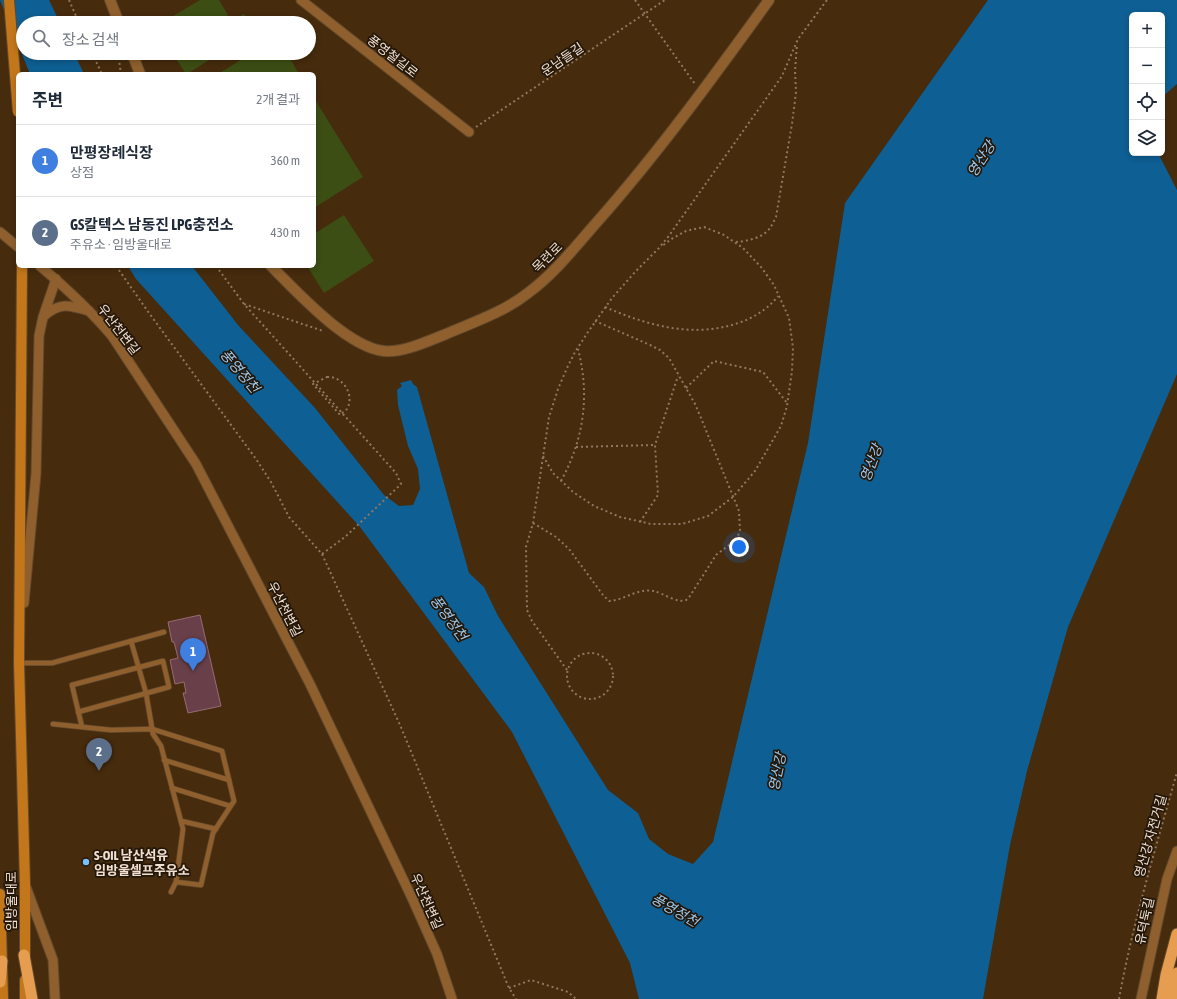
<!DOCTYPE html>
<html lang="ko">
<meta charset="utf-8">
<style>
:root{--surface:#fff;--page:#f6f6f7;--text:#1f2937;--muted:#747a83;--line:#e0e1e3;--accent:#ea580c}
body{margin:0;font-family:"Asap Condensed","Noto Sans KR",sans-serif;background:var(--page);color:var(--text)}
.controls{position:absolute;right:12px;top:12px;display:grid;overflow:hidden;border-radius:6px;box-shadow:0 2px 6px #0003}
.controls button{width:36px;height:36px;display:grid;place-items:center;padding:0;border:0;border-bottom:1px solid var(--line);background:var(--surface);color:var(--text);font:20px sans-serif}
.you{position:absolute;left:739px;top:547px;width:14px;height:14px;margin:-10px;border:3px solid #fff;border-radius:50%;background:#1a73e8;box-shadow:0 0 0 6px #1a73e833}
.badge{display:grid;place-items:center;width:26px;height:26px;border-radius:50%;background:var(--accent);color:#fff;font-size:13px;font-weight:700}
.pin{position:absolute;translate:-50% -33px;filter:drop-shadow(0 1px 2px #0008)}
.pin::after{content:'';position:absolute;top:21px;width:14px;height:12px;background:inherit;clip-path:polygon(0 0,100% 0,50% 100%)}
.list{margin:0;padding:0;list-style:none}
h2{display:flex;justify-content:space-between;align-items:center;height:52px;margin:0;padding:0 16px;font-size:17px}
h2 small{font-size:13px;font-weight:400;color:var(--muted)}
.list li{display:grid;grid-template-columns:26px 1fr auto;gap:12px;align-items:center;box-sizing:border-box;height:72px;padding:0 16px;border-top:1px solid var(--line)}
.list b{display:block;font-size:15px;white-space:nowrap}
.list p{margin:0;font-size:13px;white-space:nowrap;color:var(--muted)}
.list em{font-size:13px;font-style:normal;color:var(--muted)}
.icon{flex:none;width:22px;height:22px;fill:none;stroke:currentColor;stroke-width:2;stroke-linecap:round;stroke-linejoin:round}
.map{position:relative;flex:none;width:1177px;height:999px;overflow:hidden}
.search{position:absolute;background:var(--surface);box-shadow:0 2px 6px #0003;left:16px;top:16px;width:300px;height:44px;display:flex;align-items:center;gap:10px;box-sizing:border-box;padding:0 14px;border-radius:22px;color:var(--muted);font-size:15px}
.panel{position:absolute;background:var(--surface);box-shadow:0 2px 6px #0003;left:16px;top:72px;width:300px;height:196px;border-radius:6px}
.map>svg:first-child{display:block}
.green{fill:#3c4e13}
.water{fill:#0e5f94}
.building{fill:#694049;stroke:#976a74}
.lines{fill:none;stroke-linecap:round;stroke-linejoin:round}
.service-casing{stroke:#62482c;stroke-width:6}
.minor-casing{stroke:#62482c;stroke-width:11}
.tertiary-casing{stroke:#62482c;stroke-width:12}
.secondary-casing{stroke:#62482c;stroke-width:12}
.trunk-casing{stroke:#62482c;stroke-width:13}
.path{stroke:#907860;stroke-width:2;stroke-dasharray:2 3;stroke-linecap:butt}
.service{stroke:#8f602e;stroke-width:4.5}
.minor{stroke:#8f602e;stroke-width:9}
.tertiary{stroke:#8f602e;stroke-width:10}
.secondary{stroke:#c3771a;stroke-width:10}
.trunk{stroke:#e69d50;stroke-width:11}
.secondary-bridge-casing{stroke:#62482c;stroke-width:12;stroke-linecap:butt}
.secondary-bridge{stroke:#c3771a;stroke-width:10}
.poi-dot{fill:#7abff8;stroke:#23170a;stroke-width:1.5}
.labels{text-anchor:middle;stroke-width:3.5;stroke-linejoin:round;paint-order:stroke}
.street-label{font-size:13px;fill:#f2e0d0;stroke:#23170a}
.poi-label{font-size:13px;font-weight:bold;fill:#f2e0d0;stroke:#23170a;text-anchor:start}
.water-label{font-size:14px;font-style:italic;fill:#9fc9ed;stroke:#23170a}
</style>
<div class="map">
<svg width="1177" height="999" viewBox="0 0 1177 999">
<rect width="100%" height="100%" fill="#462b0d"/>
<g class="green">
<path d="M200,0H219L228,15L215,23H173L170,18Z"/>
<path d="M244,14L250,23H229Z"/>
<path d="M180,53H220L187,74H186L175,57Z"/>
<path d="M252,53H287L299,74H218Z"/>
<path d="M314,98L363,177L314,208Z"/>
<path d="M344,215L374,261L324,293L307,266H314V234Z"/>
</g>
<g class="water">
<path d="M0,0H49L60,23H23V53H74L84,74H30Z"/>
<path d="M988,0H1177V84L1162,97V15H1132V153H1158L1177,190V374L1068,627L1027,771L1010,845L983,999H639L630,963L512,732L360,527L136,279L128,266H192L238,325L315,408L384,495L399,506L413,505L420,489L418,469L408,446L398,405L397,390L402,386L400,383L411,380L413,384L417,387L469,573L484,587L498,616L608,790L638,813L649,839L668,854L693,864L713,842L808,443L845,203Z"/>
</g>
<path class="building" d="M200,615L221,706L188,713L183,693H186L184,682L175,684L170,660L178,658L174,642H172L168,622Z"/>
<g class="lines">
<defs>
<g id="service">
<path d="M131,641L146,693L153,734L161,746L183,829L176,882L171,892"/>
<path d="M19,663H52L164,632"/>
<path d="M78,712L169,687L163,661L72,685L82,727"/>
<path d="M53,724L111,730L152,729L222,751L234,801L213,833L201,885L176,882"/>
<path d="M164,760L229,780"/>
<path d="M172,788L230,806"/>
<path d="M181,821L216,829"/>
</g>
<g id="minor">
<path d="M301,0L469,132"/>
<path d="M0,232L18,247"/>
<path d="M40,266C66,288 90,310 112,336L196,464L310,684L412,898L437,954L452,999"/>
<path d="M44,316C60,302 69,305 89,311"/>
<path d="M24,603L36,474L39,336L43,317L56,279"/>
<path d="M26,887L53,960L55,999"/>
<path d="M1141,999L1167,879L1177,851"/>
</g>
<g id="tertiary">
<path d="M110,0L119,23"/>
<path d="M132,53L140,74"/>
<path d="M271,266C297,292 347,347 384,351C403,353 428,341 446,334C474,322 504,312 528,293C555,273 575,247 597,222C659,152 714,76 769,0"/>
</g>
<g id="secondary">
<path d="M22,266L19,663L25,884V962"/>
<path d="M0,894L3,999"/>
<path d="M25,980V999"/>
</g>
<g id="trunk">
<path d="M24,955L32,999"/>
<path d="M0,982L2,961"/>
<path d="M1162,999L1166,975L1177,934"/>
<path d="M1172,999L1177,973"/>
</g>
</defs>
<use href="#service" class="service-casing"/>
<use href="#minor" class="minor-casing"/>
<use href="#tertiary" class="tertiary-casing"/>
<use href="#secondary" class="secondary-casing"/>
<use href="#trunk" class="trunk-casing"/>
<g class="path">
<path d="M69,0L79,23"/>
<path d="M635,0L695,84"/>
<path d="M92,53L102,74"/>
<path d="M118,53L121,74"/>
<path d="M476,127L665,0"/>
<path d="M736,242C747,241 763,238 770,228C772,225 774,221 776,217L792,124L796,92L795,71L797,44"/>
<path d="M116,266L149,313L256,459L271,482L289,517L322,554L345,537L398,487L401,484L396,473L244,304L323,331"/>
<path d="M216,266L244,304"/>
<path d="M605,307C649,326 695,339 741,322C755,317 769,308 778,296"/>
<path d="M327,377C343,376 355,395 347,409C345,411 342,413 340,415L313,384Z"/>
<path d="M686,388L714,361L763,372L787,403"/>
<path d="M576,447L655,445"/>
<path d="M543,456L553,473L573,492L594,506L620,517L651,524H682L708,516L733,497L755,471L781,426L787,406L792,371L793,348L789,318L774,285L761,267L743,248L724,235L704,227L686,231L673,238L662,246"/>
<path d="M561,481C584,439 590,395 578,349"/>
<path d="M640,522L658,495L655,445L678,376"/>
<path d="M533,523L556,537L569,549L603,595L609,601C625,600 637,588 654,591C662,593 679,604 686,600C688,599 689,597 690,596L716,555L737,539L740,530L739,511L701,418L695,404L669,358L660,350L650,345L595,321"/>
<path d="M322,554L400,725L509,988L516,999"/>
<circle cx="590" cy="676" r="23"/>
<path d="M567,670L532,621L527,610L526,547L533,523L549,417L558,389L567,368L575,352L588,332L612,298L636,271L659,248L668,237L775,86L782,76L798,39L827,0"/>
<path d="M509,988L531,980L568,992L576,999"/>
<path d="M1119,999C1133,922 1156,847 1177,772"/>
</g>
<use href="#service" class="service"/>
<use href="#minor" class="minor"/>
<use href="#tertiary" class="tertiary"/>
<use href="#secondary" class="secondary"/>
<use href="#trunk" class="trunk"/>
<defs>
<path id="secondary-bridge" d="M9,0L18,112"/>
</defs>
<use href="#secondary-bridge" class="secondary-bridge-casing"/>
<use href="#secondary-bridge" class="secondary-bridge"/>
</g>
<circle class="poi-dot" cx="86" cy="862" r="4"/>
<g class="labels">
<g class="street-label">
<text transform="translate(393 56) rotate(38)" y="5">풍영철길로</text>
<text transform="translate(562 59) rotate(-34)" y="5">운남들길</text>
<text transform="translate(547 257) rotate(-45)" y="5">목련로</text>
<text transform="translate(119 329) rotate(52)" y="5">우산천변길</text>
<text transform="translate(285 609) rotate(63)" y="5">우산천변길</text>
<text transform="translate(1150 836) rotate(-74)" y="5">영산강 자전거길</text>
<text transform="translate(11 901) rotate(-90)" y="5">임방울대로</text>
<text transform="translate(427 901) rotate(66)" y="5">우산천변길</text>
<text transform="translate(1144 921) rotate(-78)" y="5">유덕둑길</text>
</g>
<g class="poi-label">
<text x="94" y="860">S-OIL 남산석유<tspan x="94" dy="15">임방울셀프주유소</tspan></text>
</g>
<g class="water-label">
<text transform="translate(981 159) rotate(-57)" y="5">영산강</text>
<text transform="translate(240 371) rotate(50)" y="5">풍영정천</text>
<text transform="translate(871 463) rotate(-70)" y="5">영산강</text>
<text transform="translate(449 618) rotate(54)" y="5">풍영정천</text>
<text transform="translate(777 772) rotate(-78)" y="5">영산강</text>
<text transform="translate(675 910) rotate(30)" y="5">풍영정천</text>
</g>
</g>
</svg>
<div class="controls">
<button>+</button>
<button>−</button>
<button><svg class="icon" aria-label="locate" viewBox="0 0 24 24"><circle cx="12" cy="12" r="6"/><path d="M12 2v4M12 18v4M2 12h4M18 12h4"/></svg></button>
<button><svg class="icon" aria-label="layers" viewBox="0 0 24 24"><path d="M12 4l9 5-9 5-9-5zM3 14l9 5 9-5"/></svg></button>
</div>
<div class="you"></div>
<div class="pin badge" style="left:193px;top:671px;background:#3f7fe0">1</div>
<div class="pin badge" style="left:99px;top:771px;background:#5c6f8a">2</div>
<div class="search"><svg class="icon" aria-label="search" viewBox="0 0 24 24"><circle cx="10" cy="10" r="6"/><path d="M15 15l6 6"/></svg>장소 검색</div>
<section class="panel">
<h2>주변<small>2개 결과</small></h2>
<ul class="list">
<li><span class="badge" style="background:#3f7fe0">1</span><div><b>만평장례식장</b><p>상점</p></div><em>360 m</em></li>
<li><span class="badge" style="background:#5c6f8a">2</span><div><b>GS칼텍스 남동진 LPG충전소</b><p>주유소 · 임방울대로</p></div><em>430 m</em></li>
</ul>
</section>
</div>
